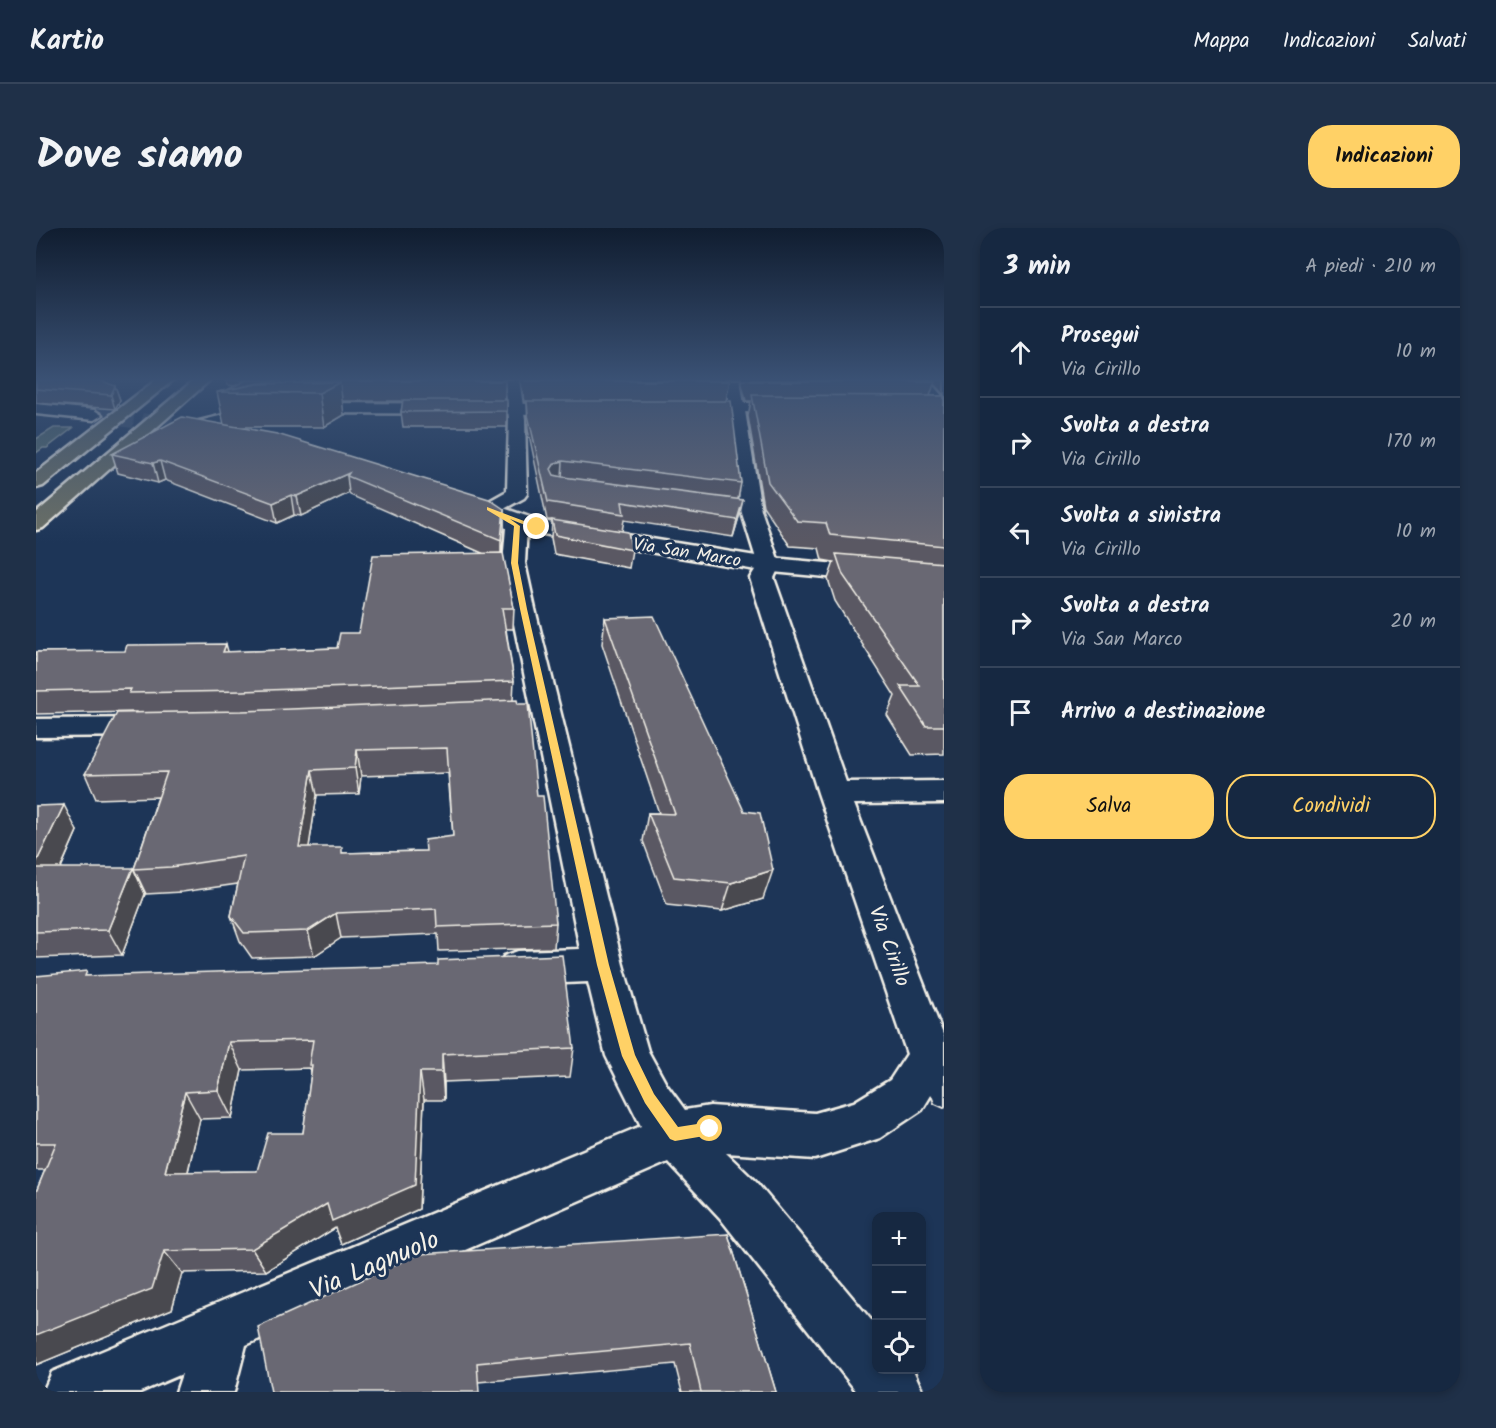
<!DOCTYPE html>
<html lang="it">
<meta charset="utf-8">
<style>
:root{--surface:#162841;--page:#1f3048;--text:#f1f3f6;--muted:#9ea6b1;--line:#35445a;--accent:#ffd166}
body{margin:0;font-family:Kalam,sans-serif;background:var(--page);color:var(--text)}
.controls{position:absolute;right:18px;bottom:18px;display:grid;overflow:hidden;border-radius:12px;box-shadow:0 3px 9px #0003}
.controls button{width:54px;height:54px;display:grid;place-items:center;padding:0;border:0;border-bottom:2px solid var(--line);background:var(--surface);color:var(--text);font:30px sans-serif}
.stop{position:absolute;width:18px;height:18px;margin:-14px;border:4px solid #ffd166;border-radius:50%;background:#fff}
.stop.end{background:#ffd166;border-color:#fff;box-shadow:0 2px 6px #0008}
.list{margin:0;padding:0;list-style:none}
h2{display:flex;justify-content:space-between;align-items:center;height:78px;margin:0;padding:0 24px;font-size:26px}
h2 small{font-size:20px;font-weight:400;color:var(--muted)}
.list li{display:grid;grid-template-columns:39px 1fr auto;gap:18px;align-items:center;box-sizing:border-box;height:90px;padding:0 24px;border-top:2px solid var(--line)}
.list b{display:block;font-size:22px;white-space:nowrap}
.list p{margin:0;font-size:20px;white-space:nowrap;color:var(--muted)}
.list em{font-size:20px;font-style:normal;color:var(--muted)}
.actions{display:flex;gap:12px;padding:18px 24px}
.actions a{flex:1;padding:14px 0;border:2px solid var(--accent);border-radius:24px;text-align:center;font-size:21px;color:var(--accent)}
.actions .main{background:var(--accent);color:#111}
.icon{flex:none;width:33px;height:33px;fill:none;stroke:currentColor;stroke-width:2;stroke-linecap:round;stroke-linejoin:round}
.map{position:relative;flex:none;width:908px;height:1164px;overflow:hidden;border-radius:24px}
header{display:flex;align-items:center;gap:36px;box-sizing:border-box;height:84px;padding:0 30px;background:var(--surface);border-bottom:2px solid var(--line)}
header strong{font-size:28px}
nav{display:flex;gap:33px;margin-inline-start:auto;font-size:21px}
.intro{display:flex;align-items:center;justify-content:space-between;box-sizing:border-box;height:144px;padding:0 36px}
h1{margin:0;font-size:42px}
.button{padding:15px 27px;border-radius:24px;background:var(--accent);color:#111;font-size:21px;font-weight:700}
main{display:flex;gap:36px;padding:0 36px}
aside{flex:1;background:var(--surface);border-radius:24px;box-shadow:0 3px 9px #0003}
.map>svg:first-child{display:block}
.green{fill:#586d69;stroke:#a6afa8;stroke-width:1.5}
.lines{fill:none;stroke-linecap:round;stroke-linejoin:round}
.secondary-tunnel{stroke:#3d516d;stroke-width:16;stroke-dasharray:16 8;stroke-linecap:butt}
.lane-casing{stroke:#f4f1e8;stroke-width:4}
.street-casing{stroke:#f4f1e8;stroke-width:5}
.secondary-casing{stroke:#f4f1e8;stroke-width:5}
.highway-casing{stroke:#f4f1e8;stroke-width:5}
.lane{fill:#1d3557;fill-rule:evenodd}
.street{fill:#1d3557;fill-rule:evenodd}
.secondary{fill:#1d3557;fill-rule:evenodd}
.highway{fill:#6c7065;fill-rule:evenodd}
.wall{fill:#5a5963;stroke:#f4f1e8;stroke-width:1.5;fill-rule:evenodd}
.shaded-wall{fill:#4a4950;stroke:#f4f1e8;stroke-width:1.5}
.building{fill:#696873;stroke:#f4f1e8;stroke-width:1.5;fill-rule:evenodd}
.route{fill:#ffd166}
.labels{text-anchor:middle;stroke-width:6;stroke-linejoin:round;paint-order:stroke}
.far-street-label{font-size:18px;fill:#f4f1e8;stroke:#1d3557}
.street-label{font-size:21px;fill:#f4f1e8;stroke:#1d3557}
.near-street-label{font-size:26px;fill:#f4f1e8;stroke:#1d3557}
</style>
<header>
<strong>Kartio</strong>
<nav><a>Mappa</a><a>Indicazioni</a><a>Salvati</a></nav>
</header>
<div class="intro"><h1>Dove siamo</h1><a class="button">Indicazioni</a></div>
<main>
<div class="map">
<svg width="908" height="1164" viewBox="0 0 908 1164">
<rect width="100%" height="100%" fill="#1d3557"/>
<filter id="ink" filterUnits="userSpaceOnUse"><feTurbulence type="fractalNoise" baseFrequency=".0167" numOctaves="2"/><feDisplacementMap in="SourceGraphic" scale="12" xChannelSelector="R" yChannelSelector="G"/><feConvolveMatrix kernelMatrix="1 2 1 2 8 2 1 2 1" color-interpolation-filters="sRGB"/></filter>
<g filter="url(#ink)">
<path class="green" d="M18,200H37L11,220H7L0,225V211Z"/>
<g class="lines">
<path class="secondary-tunnel" d="M58,187L136,197"/>
<defs>
<path id="lane" d="M894,817L903,821L908,832V879L899,875L881,829L885,821Z"/>
<g id="street">
<path d="M469,152H483L489,191L491,266L488,270L468,281L488,294L491,298L489,335L499,381L587,737L612,823L630,856L649,882L674,878L779,885L818,874L854,852L871,826L782,565L714,350L722,337L705,282L690,152H704L725,282L744,337L738,350L810,554L908,553V575L818,576L908,809V846L886,882L844,910L779,931L690,925L720,954L840,1098V1142H877L887,1164H821L684,990L632,934L210,1117L198,1164H140L146,1146L104,1164H7L16,1144L605,898L570,828L552,754L482,757L468,752L462,740L468,728L482,723L544,721L475,381L467,335L470,300L443,281L446,277L471,263L473,191Z"/>
<path d="M877,152H892L908,170V185L902,183Z"/>
<path d="M118,490L128,493L133,499L128,505L118,508L0,509V491Z"/>
</g>
<g id="secondary">
<path d="M260,175L537,176L545,181L537,186L260,185L208,191L157,205L149,200L151,196L208,182Z"/>
<path d="M651,175H759L767,180L759,185L645,183L643,180L645,177Z"/>
<path d="M0,176L58,182L66,187L58,192L0,186Z"/>
<path d="M427,266L505,293L726,329L908,346V360L726,343L501,305L420,276L417,272L420,268Z"/>
</g>
<g id="highway">
<path d="M120,152H137L7,258L0,260V245Z"/>
<path d="M158,152H174L7,300L0,302V285Z"/>
</g>
</defs>
<use href="#lane" class="lane-casing"/>
<use href="#street" class="street-casing"/>
<use href="#secondary" class="secondary-casing"/>
<use href="#highway" class="highway-casing"/>
<use href="#lane" class="lane"/>
<use href="#street" class="street"/>
<use href="#secondary" class="secondary"/>
<use href="#highway" class="highway"/>
</g>
<g class="wall">
<path d="M0,152L79,158L84,172L79,181L0,175Z"/>
<path d="M190,152H259L258,155H266V152H469V172L471,176V199H367L365,184L367,173H306L308,187L288,199H200L468,281V301L466,325L478,380L477,401H470L478,453L477,472L501,568L520,695L518,720L403,723L402,706L305,710L278,728L216,730L204,713L195,688L202,656L146,664L110,666L98,641L122,569L60,571L49,546L101,485L100,484L0,486V424H192L301,420L323,405L446,325L314,267L313,265L265,288L258,287L241,295L129,252L122,255L82,245L76,226L188,197L181,164L191,162L200,158L191,157ZM412,545L417,608L390,623L308,625L273,619L281,567L323,566L325,548Z"/>
<path d="M484,152H694L690,173L705,255L702,271L703,289L697,309L588,292L586,303L596,322L593,340L518,326L515,310L516,292H511L492,202L491,173H489Z"/>
<path d="M705,152H908V167L898,156L894,168H908V526L876,527L851,487L859,468L799,373L792,351L798,334L786,332L783,320L754,318L727,278L712,188L715,173H710Z"/>
<path d="M569,390L727,671L686,683L631,677L607,613L612,585H623L566,416Z"/>
<path d="M0,578L41,603L25,640L109,666L86,727L0,730Z"/>
<path d="M0,748H54L538,820L534,849L408,854V872H388L383,981L305,1016L299,1000L230,1043L146,1045L136,1081L0,1137V964L9,942H0ZM274,840L275,845L267,905L221,943L152,944L164,891L196,890L206,842Z"/>
<path d="M692,1006L740,1164H646L639,1136L442,1154L235,1164Z"/>
</g>
<g class="shaded-wall">
<path d="M245,152H259L253,165H246Z"/>
<path d="M304,154L308,187L288,199L283,165Z"/>
<path d="M79,158L84,172L79,181L75,167Z"/>
<path d="M124,233L129,252L122,255L117,235Z"/>
<path d="M527,233L526,250L518,252L515,241L519,235Z"/>
<path d="M313,245L311,248L313,265L265,288L261,268Z"/>
<path d="M255,267L258,287L241,295L237,275Z"/>
<path d="M707,272L703,289L697,309L701,292Z"/>
<path d="M468,281V301L465,334V312Z"/>
<path d="M190,416L196,438L187,424Z"/>
<path d="M321,522L325,548L323,566L319,540Z"/>
<path d="M276,542L281,567L269,644L263,619Z"/>
<path d="M28,577L41,603L13,666L0,643V635Z"/>
<path d="M97,640L109,666L86,727L72,702Z"/>
<path d="M737,642L727,671L686,683L695,655Z"/>
<path d="M300,685L305,710L278,728L272,703Z"/>
<path d="M193,814L206,842L196,890L182,862Z"/>
<path d="M406,826L408,854V872L406,844Z"/>
<path d="M384,844L388,872L383,981L305,1016L299,1000L230,1043L216,1021Z"/>
<path d="M149,864L164,891L146,969L129,944Z"/>
<path d="M128,1023L146,1045L136,1081L0,1137V1107Z"/>
</g>
<g class="building">
<path d="M0,152H64L79,158L75,167L0,161Z"/>
<path d="M210,152H245L244,153L223,155L191,162Z"/>
<path d="M469,152V153H265L266,152Z"/>
<rect x="489" y="152" width="205" height="1"/>
<path d="M714,152H898L899,154L714,153Z"/>
<path d="M304,154L283,165L181,164L221,156Z"/>
<path d="M716,167L908,168V318L794,307L790,295L761,293L732,254Z"/>
<path d="M367,172H471V183L365,184Z"/>
<path d="M491,173H695L705,255L527,233L519,235L515,241L518,247L527,249L707,272L701,292L586,274L588,286L512,274L492,187Z"/>
<path d="M146,189L241,206L453,271L468,281L465,312L311,248L313,245L261,268L255,267L237,275L124,233L117,235L76,226Z"/>
<path d="M516,292L592,304L596,322L519,307Z"/>
<path d="M467,325L478,380H466L478,453L207,463L93,465L95,461L0,463V424L89,423L91,417L190,416L187,424L301,420L304,405H323L337,327Z"/>
<path d="M800,326L908,335V498H890L864,458H884L807,347Z"/>
<path d="M618,388L708,583L724,585L737,642L695,655L638,649L612,585L639,586L569,390Z"/>
<path d="M481,472L482,476H492L501,568H507L520,695L401,699L400,681L300,685L272,703L208,705L195,688L208,628L135,639L98,641L131,544L49,546L81,485L206,483ZM411,520L417,608L389,612L390,623L306,625V619H263L276,542L319,540L321,522Z"/>
<path d="M28,577L0,635V578Z"/>
<path d="M0,640H97L72,702L0,704Z"/>
<path d="M526,727L538,820L406,826V844H384L379,957L296,993L291,976L216,1021L128,1023L116,1061L0,1107V964L20,915H0V748L51,743L49,748L402,737V732ZM277,812L273,837H276L267,905H232L221,943L129,944L149,864L182,862L193,814Z"/>
<path d="M692,1006L740,1164H665L654,1115L441,1135L443,1164H235L222,1099L383,1026Z"/>
</g>
</g>
<linearGradient id="sky" x2="0" y2="1"><stop stop-color="#101d30"/><stop offset="0.48" stop-color="#3a5174"/><stop offset="1" stop-color="#3a5174" stop-opacity="0"/></linearGradient>
<rect width="908" height="315" fill="url(#sky)"/>
<path class="route" d="M451,279L504,299L499,301L474,291L484,298L482,335L491,381L573,737L599,827L618,866L642,899L674,894L679,896L681,901L679,905L674,907L639,913L634,911L609,875L586,828L561,737L484,381L475,335L478,298L451,282Z"/>
<g class="labels">
<g class="far-street-label">
<text transform="translate(651 324) rotate(9)" y="6">Via San Marco</text>
</g>
<g class="street-label">
<text transform="translate(854 718) rotate(70)" y="7">Via Cirillo</text>
</g>
<g class="near-street-label">
<text transform="translate(338 1036) rotate(-23)" y="9">Via Lagnuolo</text>
</g>
</g>
</svg>
<div class="controls">
<button>+</button>
<button>−</button>
<button><svg class="icon" aria-label="locate" viewBox="0 0 24 24"><circle cx="12" cy="12" r="6"/><path d="M12 2v4M12 18v4M2 12h4M18 12h4"/></svg></button>
</div>
<div class="stop" style="left:674px;top:901px"></div>
<div class="stop end" style="left:501px;top:299px"></div>
</div>
<aside>
<h2>3 min<small>A piedi · 210 m</small></h2>
<ul class="list">
<li><svg class="icon" aria-label="ahead" viewBox="0 0 24 24"><path d="M12 20V5M6 11l6-6 6 6"/></svg><div><b>Prosegui</b><p>Via Cirillo</p></div><em>10 m</em></li>
<li><svg class="icon" aria-label="right" viewBox="0 0 24 24"><path d="M7 20v-9h11M14 6l5 5-5 5"/></svg><div><b>Svolta a destra</b><p>Via Cirillo</p></div><em>170 m</em></li>
<li><svg class="icon" aria-label="left" viewBox="0 0 24 24"><path d="M17 20v-9H6M10 6l-5 5 5 5"/></svg><div><b>Svolta a sinistra</b><p>Via Cirillo</p></div><em>10 m</em></li>
<li><svg class="icon" aria-label="right" viewBox="0 0 24 24"><path d="M7 20v-9h11M14 6l5 5-5 5"/></svg><div><b>Svolta a destra</b><p>Via San Marco</p></div><em>20 m</em></li>
<li><svg class="icon" aria-label="arrive" viewBox="0 0 24 24"><path d="M6 21V4h12l-3 4 3 4H6"/></svg><div><b>Arrivo a destinazione</b></div></li>
</ul>
<div class="actions"><a class="main">Salva</a><a>Condividi</a></div>
</aside>
</main>
